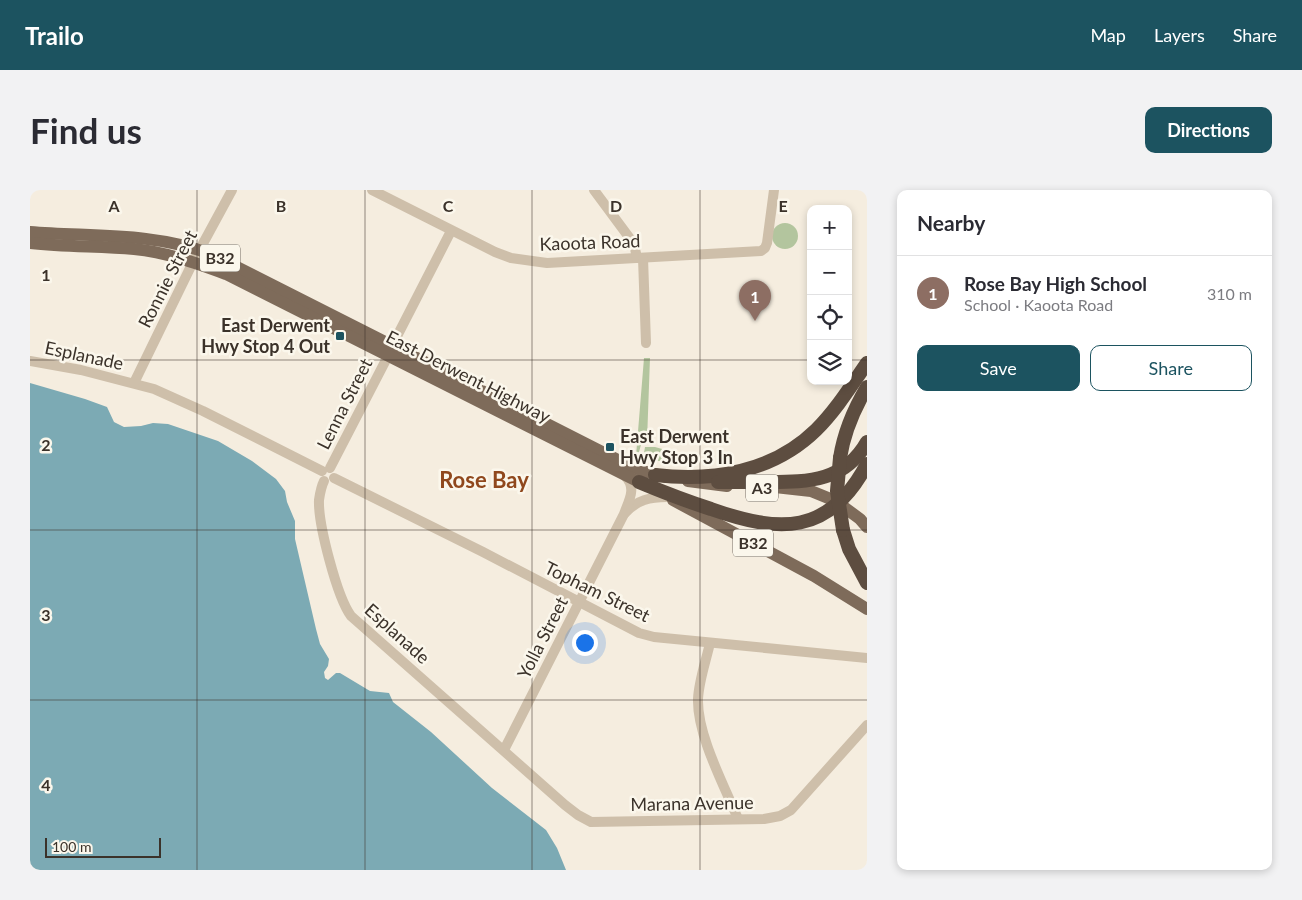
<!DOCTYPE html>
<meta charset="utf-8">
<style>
:root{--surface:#fff;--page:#f2f2f3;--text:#2b2b33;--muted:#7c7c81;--line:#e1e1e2;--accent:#1c5360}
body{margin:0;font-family:Lato,sans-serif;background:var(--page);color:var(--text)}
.controls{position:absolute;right:15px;top:15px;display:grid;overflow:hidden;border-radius:10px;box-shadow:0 2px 8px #0003}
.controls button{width:45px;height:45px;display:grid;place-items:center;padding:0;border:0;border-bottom:1px solid var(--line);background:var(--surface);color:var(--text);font:25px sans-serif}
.scale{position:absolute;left:15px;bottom:12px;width:116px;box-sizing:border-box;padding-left:5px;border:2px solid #3b322a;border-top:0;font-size:14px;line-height:18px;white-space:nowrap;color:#3b322a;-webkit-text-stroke:4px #fbf7ec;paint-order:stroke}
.you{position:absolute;left:554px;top:452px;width:18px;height:18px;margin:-12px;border:4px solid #fff;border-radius:50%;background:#1a73e8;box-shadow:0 0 0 8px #1a73e833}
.badge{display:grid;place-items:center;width:32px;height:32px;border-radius:50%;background:var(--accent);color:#fff;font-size:16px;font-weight:700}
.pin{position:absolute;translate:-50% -41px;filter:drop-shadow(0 1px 2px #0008)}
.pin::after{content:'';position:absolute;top:26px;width:18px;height:15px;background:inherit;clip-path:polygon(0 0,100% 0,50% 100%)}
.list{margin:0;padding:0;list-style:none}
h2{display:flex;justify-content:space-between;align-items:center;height:65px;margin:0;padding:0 20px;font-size:21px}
h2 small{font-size:16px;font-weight:400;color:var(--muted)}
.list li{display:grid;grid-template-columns:32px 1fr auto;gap:15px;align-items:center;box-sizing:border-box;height:75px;padding:0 20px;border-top:1px solid var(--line)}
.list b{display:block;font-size:19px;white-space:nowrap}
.list p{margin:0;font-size:16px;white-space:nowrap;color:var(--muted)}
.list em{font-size:16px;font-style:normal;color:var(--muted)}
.actions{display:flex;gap:10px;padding:15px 20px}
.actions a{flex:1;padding:11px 0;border:1px solid var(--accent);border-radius:10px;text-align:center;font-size:18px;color:var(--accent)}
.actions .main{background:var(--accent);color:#fff}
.icon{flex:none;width:28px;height:28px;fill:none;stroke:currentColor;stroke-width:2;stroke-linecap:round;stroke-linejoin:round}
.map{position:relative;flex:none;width:837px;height:680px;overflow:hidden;border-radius:10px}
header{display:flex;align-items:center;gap:30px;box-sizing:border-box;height:70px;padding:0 25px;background:var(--accent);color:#fff}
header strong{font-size:24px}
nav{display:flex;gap:28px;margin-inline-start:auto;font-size:18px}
.intro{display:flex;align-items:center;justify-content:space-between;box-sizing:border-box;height:120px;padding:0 30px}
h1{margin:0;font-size:35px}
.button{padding:12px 22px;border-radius:10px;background:var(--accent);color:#fff;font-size:18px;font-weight:700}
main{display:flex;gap:30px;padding:0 30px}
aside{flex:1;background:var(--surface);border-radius:10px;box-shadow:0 2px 8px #0003}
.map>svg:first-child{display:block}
.green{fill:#b3c59e}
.water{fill:#7caab4}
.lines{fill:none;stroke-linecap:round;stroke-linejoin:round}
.minor{stroke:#cebfaa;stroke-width:10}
.major{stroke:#7e6b5a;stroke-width:12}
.highway{stroke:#5d4d40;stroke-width:14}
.highway-bridge{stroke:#5d4d40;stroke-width:14}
.grid{fill:none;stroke:#3b322a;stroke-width:1;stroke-opacity:0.55}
.poi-dot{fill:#1c5360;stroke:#fbf7ec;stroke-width:2}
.labels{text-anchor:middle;stroke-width:5;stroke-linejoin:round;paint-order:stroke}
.shield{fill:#fbf7ec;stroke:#756d64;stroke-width:1}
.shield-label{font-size:16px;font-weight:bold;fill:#3b322a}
.street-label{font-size:18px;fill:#3b322a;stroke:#fbf7ec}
.poi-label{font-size:18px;font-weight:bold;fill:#3b322a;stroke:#fbf7ec;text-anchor:end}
.district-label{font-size:22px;font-weight:bold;fill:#90481d;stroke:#fbf7ec}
.grid-label{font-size:16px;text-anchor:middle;font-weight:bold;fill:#3b322a;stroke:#fbf7ec;stroke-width:5;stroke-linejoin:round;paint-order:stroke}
</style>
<header>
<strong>Trailo</strong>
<nav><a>Map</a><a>Layers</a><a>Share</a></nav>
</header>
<div class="intro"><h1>Find us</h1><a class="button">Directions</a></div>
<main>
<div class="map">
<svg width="837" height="680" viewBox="0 0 837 680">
<rect width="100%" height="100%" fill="#f5eddf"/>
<g class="green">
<circle cx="755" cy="46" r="13"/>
<path d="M614,168H620L617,251H612L609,262L606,266Z"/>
<path d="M615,257H625L661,267V268L629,271L611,269L614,263Z"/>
</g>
<path class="water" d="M0,193L55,209L77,217L84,232L94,237L111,236L123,233L138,234L188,251L222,271L246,289L255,301L257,312L265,331V349L286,439L290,454L299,469L298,476L294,482L295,488L298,490L306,483H310L340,501L359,503L363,512L401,542L462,598L516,640L527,658L536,680H0Z"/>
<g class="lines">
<g class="minor">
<path d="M342,0L465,62L481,68L517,73L731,61L735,58L737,53L744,0"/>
<path d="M564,0L604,54L607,68"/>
<path d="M613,68L616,153"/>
<path d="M362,156L421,41"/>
<path d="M0,171L51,180L124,199L173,221L292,281"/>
<path d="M104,193L163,72L202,0"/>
<path d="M300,278L358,166"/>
<path d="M304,288L453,362L609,443L624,447L837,468"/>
<path d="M294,291C291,297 290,303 289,310C288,334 307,407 321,426L535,615L548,625L561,632L734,629L750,626L761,620L837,535"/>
<path d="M595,323C607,310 620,307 637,307"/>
<path d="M680,453C676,471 669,490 668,509C667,545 694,595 708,629"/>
<path d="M474,560L594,324C599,310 607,298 595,286"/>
</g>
<g class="major">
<path d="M0,42C61,47 122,42 181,64L588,270L613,281L636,287"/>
<path d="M0,53C34,57 69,56 104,59C136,62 166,73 196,84L617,296"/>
<path d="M658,291L697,296"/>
<path d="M745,297L781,301L803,310"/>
<path d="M643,310L784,386L837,419"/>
<path d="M811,315L830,329L837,337"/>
</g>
<g class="highway">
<path d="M810,268C814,242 824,219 837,197"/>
<path d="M625,285C683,292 743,282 786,240C806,220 821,196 837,173"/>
<path d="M609,292C633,302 656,311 681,319C749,343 799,346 837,274"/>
<path d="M688,292C705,292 722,292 739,292C779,292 815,291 837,252"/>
<path d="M813,340L819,359L837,393"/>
</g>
<path class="highway-bridge" d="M810,268L807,301L813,340"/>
</g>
<path class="grid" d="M167,0V680M335,0V680M502,0V680M670,0V680M0,170H781M818,170H837M0,340H837M0,510H837"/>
<g class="poi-dot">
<rect x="305" y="141" width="10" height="10" rx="2.5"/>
<rect x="575" y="252" width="10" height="10" rx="2.5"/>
</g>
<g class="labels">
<g class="shield">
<rect x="170" y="54.5" width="40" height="27" rx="4"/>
<rect x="716" y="284.5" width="32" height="27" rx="4"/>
<rect x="703" y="339.5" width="40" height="27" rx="4"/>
</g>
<g class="shield-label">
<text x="190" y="74">B32</text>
<text x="732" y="304">A3</text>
<text x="723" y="359">B32</text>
</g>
<g class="street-label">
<text transform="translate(560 53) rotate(-2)" y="6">Kaoota Road</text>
<text transform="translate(138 89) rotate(-63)" y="6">Ronnie Street</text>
<text transform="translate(54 166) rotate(12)" y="6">Esplanade</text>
<text transform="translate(438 187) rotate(27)" y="6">East Derwent Highway</text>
<text transform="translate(315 214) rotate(-63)" y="6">Lenna Street</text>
<text transform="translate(567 402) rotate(26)" y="6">Topham Street</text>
<text transform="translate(367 444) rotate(42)" y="6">Esplanade</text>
<text transform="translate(513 448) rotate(-63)" y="6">Yolla Street</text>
<text transform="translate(662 614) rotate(-1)" y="6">Marana Avenue</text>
</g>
<g class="poi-label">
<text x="300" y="142">East Derwent<tspan x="300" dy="21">Hwy Stop 4 Out</tspan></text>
<text x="590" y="253" text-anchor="start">East Derwent<tspan x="590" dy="21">Hwy Stop 3 In</tspan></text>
</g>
<g class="district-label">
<text x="454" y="298">Rose Bay</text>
</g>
</g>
<g class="grid-label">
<text x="84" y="22">A</text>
<text x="251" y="22">B</text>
<text x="418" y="22">C</text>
<text x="586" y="22">D</text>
<text x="753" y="22">E</text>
<text x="16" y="91">1</text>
<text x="16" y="261">2</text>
<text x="16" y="431">3</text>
<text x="16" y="601">4</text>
</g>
</svg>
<div class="controls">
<button>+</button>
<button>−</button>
<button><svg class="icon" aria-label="locate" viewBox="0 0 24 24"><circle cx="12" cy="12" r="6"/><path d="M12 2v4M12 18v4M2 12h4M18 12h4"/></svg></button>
<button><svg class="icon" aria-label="layers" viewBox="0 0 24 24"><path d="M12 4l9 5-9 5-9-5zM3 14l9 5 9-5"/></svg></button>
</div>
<div class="scale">100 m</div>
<div class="you"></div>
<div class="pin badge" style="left:725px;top:131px;background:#8d6e63">1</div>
</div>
<aside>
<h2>Nearby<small></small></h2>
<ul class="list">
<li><span class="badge" style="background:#8d6e63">1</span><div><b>Rose Bay High School</b><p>School · Kaoota Road</p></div><em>310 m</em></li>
</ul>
<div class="actions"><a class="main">Save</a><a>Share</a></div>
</aside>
</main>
